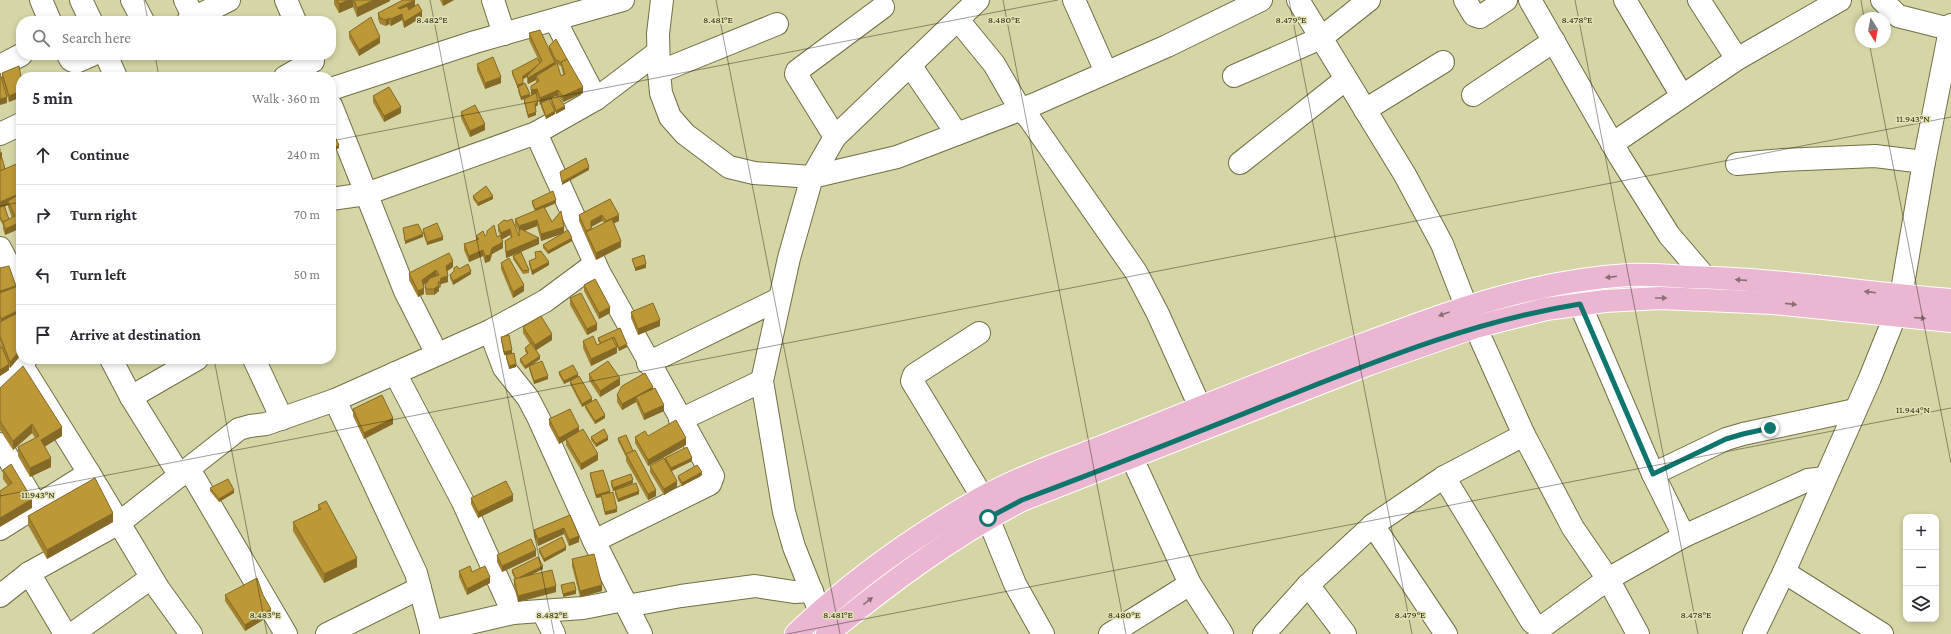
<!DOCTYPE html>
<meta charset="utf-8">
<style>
:root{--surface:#fff;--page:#f7f7f7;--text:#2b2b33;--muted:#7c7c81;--line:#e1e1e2}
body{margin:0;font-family:"Crimson Pro",serif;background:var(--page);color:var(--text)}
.controls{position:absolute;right:12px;bottom:12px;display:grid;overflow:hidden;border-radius:8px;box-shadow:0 2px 6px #0003}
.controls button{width:36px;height:36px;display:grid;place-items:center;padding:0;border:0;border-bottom:1px solid var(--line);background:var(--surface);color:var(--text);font:20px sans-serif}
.compass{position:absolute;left:1855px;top:12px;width:36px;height:36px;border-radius:50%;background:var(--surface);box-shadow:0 2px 6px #0003;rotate:169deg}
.stop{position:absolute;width:12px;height:12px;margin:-9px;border:3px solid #0f766e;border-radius:50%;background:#fff}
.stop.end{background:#0f766e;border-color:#fff;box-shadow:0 1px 4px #0008}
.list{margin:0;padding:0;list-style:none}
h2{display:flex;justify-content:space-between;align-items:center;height:52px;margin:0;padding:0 16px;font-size:17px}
h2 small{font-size:13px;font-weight:400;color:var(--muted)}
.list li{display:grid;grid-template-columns:26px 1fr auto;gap:12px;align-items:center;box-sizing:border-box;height:60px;padding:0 16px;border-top:1px solid var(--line)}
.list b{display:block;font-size:15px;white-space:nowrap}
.list em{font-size:13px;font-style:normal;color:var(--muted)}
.icon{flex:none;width:22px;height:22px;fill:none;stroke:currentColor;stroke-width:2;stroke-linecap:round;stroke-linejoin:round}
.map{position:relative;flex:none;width:1951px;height:634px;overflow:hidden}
.search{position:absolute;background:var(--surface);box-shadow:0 2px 6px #0003;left:16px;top:16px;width:320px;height:44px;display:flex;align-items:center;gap:10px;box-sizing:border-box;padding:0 14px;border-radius:16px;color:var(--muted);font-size:15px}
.panel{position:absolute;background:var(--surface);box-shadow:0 2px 6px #0003;left:16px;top:72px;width:320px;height:292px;border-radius:16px}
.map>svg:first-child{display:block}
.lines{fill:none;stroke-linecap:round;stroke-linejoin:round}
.minor-casing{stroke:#717046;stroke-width:24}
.major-casing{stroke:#fff;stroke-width:24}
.minor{stroke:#fff;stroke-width:22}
.major{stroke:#ebb6d2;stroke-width:22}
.wall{fill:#a3832f;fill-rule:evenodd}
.shaded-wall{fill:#846a26}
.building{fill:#bd9837;stroke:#846a26}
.oneway{fill:#8a7074}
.route{stroke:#0f766e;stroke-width:5}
.ticks{fill:none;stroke:#2a2917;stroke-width:1;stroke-opacity:0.45}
.ticks-label{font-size:10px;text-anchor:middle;fill:#2a2917;stroke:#e2e2b3;stroke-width:3;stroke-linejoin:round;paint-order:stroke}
</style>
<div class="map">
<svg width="1951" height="634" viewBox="0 0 1951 634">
<rect width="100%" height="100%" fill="#d5d5a6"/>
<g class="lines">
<defs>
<g id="minor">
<path d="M41,0L50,21"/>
<path d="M81,0L91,21"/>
<path d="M132,0L143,21"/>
<path d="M185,0L194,18"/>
<path d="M286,0L295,21"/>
<path d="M493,0L504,34"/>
<path d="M662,0L658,34L659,72L661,93L670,117L685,134L729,167L754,173L812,177L897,157L1035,104L1167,46L1261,0"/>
<path d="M1074,0L1106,72"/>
<path d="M1298,0L1405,175L1442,244L1466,306L1524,435L1573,528L1608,579L1638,634"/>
<path d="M1465,0L1474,15L1480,17L1506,0"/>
<path d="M1530,0L1620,157L1669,235L1705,277"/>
<path d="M1625,0L1682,96"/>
<path d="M1699,0L1737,59"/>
<path d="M1882,0L1898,16L1950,29"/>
<path d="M555,20L596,99"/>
<path d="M958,20L994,64L1020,109L1029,118L1136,272L1158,314L1200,407"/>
<path d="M188,21L229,0"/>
<path d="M68,55L71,60L76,62L92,55"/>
<path d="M106,55L116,77"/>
<path d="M910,65L957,134"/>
<path d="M0,66L21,55"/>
<path d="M659,72L777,24"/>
<path d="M1234,76L1321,38L1369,0"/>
<path d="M285,77L313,61"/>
<path d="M331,89L475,42L623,0"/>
<path d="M1473,95L1554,41"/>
<path d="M331,105L405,291L437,354"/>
<path d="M1365,110L1443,62"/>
<path d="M536,133L599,272L713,476L710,484L594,541"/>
<path d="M0,134L21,124"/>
<path d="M835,137L796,74L797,71L883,7"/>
<path d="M1612,144L1737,59L1840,0"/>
<path d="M1240,163L1346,79"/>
<path d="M1737,164L1782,160L1875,156L1924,162"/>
<path d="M331,199L366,194L536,133L596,99L658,52"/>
<path d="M0,248L21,289"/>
<path d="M1901,296L1924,162L1951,25"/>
<path d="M1580,304L1653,474L1684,536"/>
<path d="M490,331L504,368L528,398L539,419L594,541L641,634"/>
<path d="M979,333L914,375L912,381L983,498"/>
<path d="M111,359L131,397L180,476"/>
<path d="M254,359L282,419"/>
<path d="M648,363L779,299"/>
<path d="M21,364L89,473L158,588L191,634"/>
<path d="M395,373L463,502L513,613"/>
<path d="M0,385L26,359"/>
<path d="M131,397L197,359"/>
<path d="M335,400L416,573L432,634"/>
<path d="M680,420L762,381"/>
<path d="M0,444L37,507"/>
<path d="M1132,458L1190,584L1222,634"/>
<path d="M189,469L286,634"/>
<path d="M1653,474L1726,439L1743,434L1855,410"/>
<path d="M1444,477L1532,622L1537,626L1542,627L1608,579L1684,536L1808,480L1825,478"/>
<path d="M988,518L1015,584L1043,634"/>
<path d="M1373,525L1446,634"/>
<path d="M0,529L89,473"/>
<path d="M1784,572L1882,634"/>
<path d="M29,573L64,632L68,634L75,632L151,578"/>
<path d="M1308,585L1345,634"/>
<path d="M0,596L29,573L119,523L239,429L250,426L266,424L335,400L490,331L545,301L595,264"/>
<path d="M627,606L681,596L755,586L794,592L812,591"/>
<path d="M543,612L554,634"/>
<path d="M820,612L794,547L784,512L762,381L789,258L812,177L835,137L978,0"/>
<path d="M431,632L513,613L583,608L624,600"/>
<path d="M327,634L420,588"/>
<path d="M1110,634L1190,584"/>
<path d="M1264,634L1308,585L1373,525L1444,477L1524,435"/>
<path d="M1754,634L1784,572L1870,378L1895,316"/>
</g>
<g id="major">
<path d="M796,634C848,584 909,540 971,504C1015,478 1066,461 1114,442C1180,416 1245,389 1311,364C1416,325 1514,282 1628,275C1648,274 1670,276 1690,277C1778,279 1864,293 1951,300"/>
<path d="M827,634C887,585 952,536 1022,500L1369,364L1475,327L1546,309L1605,301L1660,298L1774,303L1951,321"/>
</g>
</defs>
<use href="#minor" class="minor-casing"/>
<use href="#major" class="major-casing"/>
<use href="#minor" class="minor"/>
<use href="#major" class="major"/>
</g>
<g class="wall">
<path d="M334,0H390V1L357,17L353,7L339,13L334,4Z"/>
<path d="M440,0H454L443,6Z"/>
<path d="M415,5L422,17L404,28L402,20L391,26L389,24L386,26L380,24L378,19V13Z"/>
<path d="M349,32L380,43L359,56L349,38Z"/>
<path d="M529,33L549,49V46L556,39L583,93L563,102L558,96H557L565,109L556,114L551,101V99L549,100L555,114L546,119L541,107V104L540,105L537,95L538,105L535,107L536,115L528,118L524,102V99L521,100L518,91V88L512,74V71L540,63L529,40ZM557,64H558L560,66H561L563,74L561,76ZM527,77V82L528,84L536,80V83L531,86V95L530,96L523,85V79Z"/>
<path d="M477,64L501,83L485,89L477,70Z"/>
<path d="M2,73L21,77V97L9,102L2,79Z"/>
<path d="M373,96L401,113L384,122L373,102Z"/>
<path d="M461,112L485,130L470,137L461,118Z"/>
<path d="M0,147L2,158L5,169L21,162V199L19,200L21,203V228L5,235L3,229V225L0,220ZM8,205V207L12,218L9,220L5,206Z"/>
<path d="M473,196L493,199L478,206L473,199Z"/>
<path d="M610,199L619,221L614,223L621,247L596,260L579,221V215ZM602,221L604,223L591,230V227Z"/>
<path d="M532,201L556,203L545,208L552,222L564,233L572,241L548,254L543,248V245L564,233L541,241L537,226L524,231L539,244L521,252L529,270V273L523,274L513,259V256L520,252L506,258L505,247V241L511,238L510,235L502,239L503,248L492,254L490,261L485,263L483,256L469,262L464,250V244L476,240V236H485L487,234V231L497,237L500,235L498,231V225L504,220L519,235V232L515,225V219L535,211L532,204Z"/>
<path d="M423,229L443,240L427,245L423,233Z"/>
<path d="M535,252L549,265L532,275L529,264V261L536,259Z"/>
<path d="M501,263L524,291L513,298L501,269Z"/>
<path d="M453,267L447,271L448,282L441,284L440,288H439V291L434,295H426L425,291V285L428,281L423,285L424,294L418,297L409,280V273Z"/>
<path d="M0,268L21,293V355L10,368L9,367V370L0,376V343L3,349L0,342Z"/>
<path d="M454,268L459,269L471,274L453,285L450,278V275L454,272Z"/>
<path d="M584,285L610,313L599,319L584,291Z"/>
<path d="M570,298L597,330L587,335L570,305Z"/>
<path d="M631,312L660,326L638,335L631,318Z"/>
<path d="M523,327L552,340L536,350L540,359L531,366L548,379L534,384L529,369V367L525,369L520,362V359L527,354L525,351V348L530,344L523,333Z"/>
<path d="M620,328L627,347L619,351L614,340L613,341L617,353L591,366L583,348V341L597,345L600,344L598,341V338Z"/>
<path d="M501,337L512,353L516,367L509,369L506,358V355H504L501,340Z"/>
<path d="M559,372L578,377L592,401L605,418L595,424L585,408V405L589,403L582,407L570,384V381L564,384L559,375Z"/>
<path d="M589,374L620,385L600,397L589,380Z"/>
<path d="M0,388L62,436L45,446L51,467L30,477L18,456V447L35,438L32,433L13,450L0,430Z"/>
<path d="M653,389L664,411L644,420L636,402L622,410L617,402V395Z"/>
<path d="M353,409L393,424L364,439L353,416Z"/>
<path d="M549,419L579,431L598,460L581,470L566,445V440L559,444L549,425Z"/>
<path d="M648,436L686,445L648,466L635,443V437Z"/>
<path d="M591,437L608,440L596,447L591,440Z"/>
<path d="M618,438L656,496L648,500L626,461V457L618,441Z"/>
<path d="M665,458L692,461L672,471L677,487L664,495L650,472V466L665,461Z"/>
<path d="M3,470L32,508L8,486L3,479Z"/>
<path d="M590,473L610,493L617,512L605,515L601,497L596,498L590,476Z"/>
<path d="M702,475L682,486L678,479V476Z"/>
<path d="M611,481L633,483L613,491L611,485Z"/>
<path d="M210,488L234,493L219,502L210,491Z"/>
<path d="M615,490L639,494L618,502L615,494Z"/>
<path d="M471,498L513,501L478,518L471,504Z"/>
<path d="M318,505L357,567L324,583L293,531V522L318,510Z"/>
<path d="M570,515L579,542L569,546L564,534L538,546L534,536V530Z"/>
<path d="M28,516L113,522L47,559L28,525Z"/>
<path d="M539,549L566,550L544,562L539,552Z"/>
<path d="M497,555L536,556L502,572L497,562Z"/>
<path d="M572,559L602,591L580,597L572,566Z"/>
<path d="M543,569L529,576L556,592L518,602L514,586V579H515L512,573V570Z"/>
<path d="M459,571L472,572L490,583L467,595L459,577Z"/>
<path d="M225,595L271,615L245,631L225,601Z"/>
</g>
<g class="shaded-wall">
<path d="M349,0H353V7L339,13V4Z"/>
<path d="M374,0H390V1L357,17V8Z"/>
<path d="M415,0V6L398,14V8Z"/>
<path d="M443,0H454L443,6Z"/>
<path d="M422,11V17L404,28V22Z"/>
<path d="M402,14V20L391,26V19Z"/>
<path d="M389,18V24L386,26V20Z"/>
<path d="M380,37V43L359,56V50Z"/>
<path d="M555,62V68L536,76V80L528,84V78Z"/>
<path d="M541,66L527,76V77L523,79V76Z"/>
<path d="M501,77V83L485,89V83Z"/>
<path d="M523,83V86L517,88V85Z"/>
<path d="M583,87V93L563,102V96Z"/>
<path d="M537,89V95L531,97V90Z"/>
<path d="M558,90V96L540,105V98Z"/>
<path d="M21,91V97L9,102V96Z"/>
<path d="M530,94V97L521,100V97Z"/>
<path d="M7,97V103L0,105V99Z"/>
<path d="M538,102V105L535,107V104Z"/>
<path d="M565,106V109L556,114V111Z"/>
<path d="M401,107V113L384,122V116Z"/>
<path d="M555,111V114L546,119V116Z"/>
<path d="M536,112V115L528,118V115Z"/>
<path d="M485,124V130L470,137V131Z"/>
<path d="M339,145V148L331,153V150Z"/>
<path d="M2,152V158L0,159V153Z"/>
<path d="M589,167V170L562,185V182Z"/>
<path d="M21,193V199L9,204L8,201V205L0,208V202Z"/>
<path d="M493,196V199L478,206V203Z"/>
<path d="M556,200V203L535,212V209Z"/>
<path d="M602,215V221L591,227V221Z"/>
<path d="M619,215V221L606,227V221Z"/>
<path d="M537,220V226L519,233V226Z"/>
<path d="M21,222V228L5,235V229Z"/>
<path d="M564,227V233L541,241V234Z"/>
<path d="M510,229V235L501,240V233Z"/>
<path d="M423,234V237L405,244V241Z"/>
<path d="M443,237V240L427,245V242Z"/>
<path d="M539,238V244L506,258V252Z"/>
<path d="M572,238V241L548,254V251Z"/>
<path d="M621,241V247L596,260V253Z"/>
<path d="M503,242V248L492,254L490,261L485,263V256L492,248Z"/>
<path d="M483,250V256L469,262V256Z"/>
<path d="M453,261V267L446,272V266Z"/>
<path d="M549,262V265L532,275V271Z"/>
<path d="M646,264V268L635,271V268Z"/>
<path d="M436,270V276L422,286V280Z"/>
<path d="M471,271V274L453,285V281Z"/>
<path d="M448,276V282L441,284L440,288V282L441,278Z"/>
<path d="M439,285V291L434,295V289Z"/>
<path d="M524,285V291L513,298V292Z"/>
<path d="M16,286V292L0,297V291Z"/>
<path d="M424,288V294L418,297V291Z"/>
<path d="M610,307V313L599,319V313Z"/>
<path d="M21,309V315L1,325V319Z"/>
<path d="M660,320V326L638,335V329Z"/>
<path d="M597,324V330L587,335V329Z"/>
<path d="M552,334V340L535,351V345Z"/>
<path d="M627,344V347L619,351V348Z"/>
<path d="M617,347V353L591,366V359Z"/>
<path d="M21,349V355L10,368V362Z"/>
<path d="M512,350V353L504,355V352Z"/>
<path d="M540,356V359L525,369V366Z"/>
<path d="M9,364V370L0,376V370Z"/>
<path d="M516,364V367L509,369V366Z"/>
<path d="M578,374V377L564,384V381Z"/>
<path d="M548,376V379L534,384V381Z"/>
<path d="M620,378V385L600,397V391Z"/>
<path d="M653,387V393L636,397V402L622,410V404Z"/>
<path d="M592,398V401L582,407V404Z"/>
<path d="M664,405V411L644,420V414Z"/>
<path d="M605,415V418L595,424V421Z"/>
<path d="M393,418V424L364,439V433Z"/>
<path d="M32,424V433L13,450V441Z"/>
<path d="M62,427V436L41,449V440Z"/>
<path d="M579,427V433L566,439V440L559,444V438Z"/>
<path d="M608,437V440L596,447V444Z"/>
<path d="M686,438V445L648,466V460Z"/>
<path d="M598,454V460L581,470V464Z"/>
<path d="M51,458V467L30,477V468Z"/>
<path d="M692,458V461L671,471V468Z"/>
<path d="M702,472V475L682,486V483Z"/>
<path d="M633,480V483L613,491V488Z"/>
<path d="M677,481V487L664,495V489Z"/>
<path d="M234,490V493L219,502V499Z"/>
<path d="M656,490V496L648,500V494Z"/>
<path d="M610,491V494L601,495V497L596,498V495Z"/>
<path d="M639,491V494L618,502V499Z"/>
<path d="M513,495V501L478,518V512Z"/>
<path d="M32,499V508L0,527V518Z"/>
<path d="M617,509V512L605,515V512Z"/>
<path d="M113,513V522L47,559V550Z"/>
<path d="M564,528V534L538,546V539Z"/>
<path d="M579,536V542L569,546V540Z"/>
<path d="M566,547V550L544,562V559Z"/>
<path d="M536,550V556L502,572V566Z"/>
<path d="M357,558V567L324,583V574Z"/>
<path d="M543,566V569L516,582V579Z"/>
<path d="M490,577V583L467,595V589Z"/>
<path d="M602,585V591L580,597V591Z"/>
<path d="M556,586V592L518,602V596Z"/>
<path d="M576,590V594L563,597V594Z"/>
<path d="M271,609V615L245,631V625Z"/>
</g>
<g class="building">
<path d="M337,0H349L339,4Z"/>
<path d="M354,0H374L357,8Z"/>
<path d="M403,0H415L398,8L400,9L407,6L409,10L418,4L422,11L404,22L402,14L391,19L389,18L386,20L380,18L378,13Z"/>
<path d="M371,17L380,37L359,50L349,32Z"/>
<path d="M540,30L555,62L528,78L527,76L542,61L529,33Z"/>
<path d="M556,39L567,59L561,62H562L560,63L558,60L556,61L549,46Z"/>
<path d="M493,57L501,77L485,83L477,64Z"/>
<path d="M537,58L540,63L532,70L523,76V83L517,85L512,71Z"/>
<path d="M567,59L583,87L563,96L558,90L540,98L537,89L531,90V86L539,81L536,76L557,63L561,76L565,74L561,62Z"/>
<path d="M19,66L21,77V91L9,96L2,73Z"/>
<path d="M0,73L7,97L0,99Z"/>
<path d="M525,83L530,94L521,97L518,87Z"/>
<path d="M389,87L401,107L384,116L373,96Z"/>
<path d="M536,93L538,102L535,104L536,112L528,115L524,99Z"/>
<path d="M556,95L565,106L556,111L551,98Z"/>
<path d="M549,99L555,111L546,116L541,103Z"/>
<path d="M475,105L485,124L470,131L461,112Z"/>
<path d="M331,129L339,145L331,150Z"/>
<path d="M2,158L5,169L0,171V159Z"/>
<path d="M586,158L589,167L562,182L560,172Z"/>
<path d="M21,162V178H20L21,180V193L0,202V171Z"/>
<path d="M486,186L493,196L478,203L473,196Z"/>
<path d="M553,191L556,200L535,209L532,201Z"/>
<path d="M18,195L21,203V222L5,229L3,222L15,216L8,201Z"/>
<path d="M610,199L619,215L606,221L602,215L591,221V229L586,231L579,215Z"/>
<path d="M4,206L9,219L3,222L0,217V207Z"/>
<path d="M544,207L552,222L561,211L564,227L541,234L537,220L519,226L515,219Z"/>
<path d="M512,219L519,236V231L521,229L539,238L506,252L505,241L512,237L510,229L501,233L498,225L504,220L507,221Z"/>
<path d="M612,219L621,241L596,253L586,232Z"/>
<path d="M437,223L443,237L427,242L423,229Z"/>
<path d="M418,224L423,234L405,241L403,228Z"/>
<path d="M494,225L497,237L500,235L503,242L492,248L490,255L485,256L483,250L469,256L464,244L479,239L476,236L483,231L485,236L487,234V231Z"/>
<path d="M568,230L572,238L548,251L543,245Z"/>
<path d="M541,251L549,262L532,271L529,261L536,258L535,252Z"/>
<path d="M521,252L529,270L523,271L513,256Z"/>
<path d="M449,253L453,261L446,266L448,276L441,278L440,282H438L439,285L434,289H426L425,285L430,278L439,275L436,270L422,280L424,288L418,291L409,273Z"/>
<path d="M644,255L646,264L635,268L632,259Z"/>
<path d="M509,258L524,285L513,292L501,263Z"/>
<path d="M468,264L471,271L453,281L450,275L454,271V268L457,266L459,269Z"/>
<path d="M9,266L16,286L0,291V268Z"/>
<path d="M595,279L610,307L599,313L584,285Z"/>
<path d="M18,286L21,293V309L1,319L0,315V293Z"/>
<path d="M581,293L597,324L587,329L570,298Z"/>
<path d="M653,303L660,320L638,329L631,312Z"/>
<path d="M21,311V349L10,362L0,336V322Z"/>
<path d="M541,316L552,334L535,345L523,327Z"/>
<path d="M620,328L627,344L619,348L614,337L601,343L598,338Z"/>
<path d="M509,335L512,350L504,352L501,337Z"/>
<path d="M593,336L597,345L612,338L617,347L591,359L583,341Z"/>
<path d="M531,343L540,356L525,366L520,359L528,353L525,348Z"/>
<path d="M2,347L9,364L0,370V348Z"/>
<path d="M514,353L516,364L509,366L506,355Z"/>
<path d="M542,361L548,376L534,381L529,366Z"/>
<path d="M608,361L620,378L600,391L589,374Z"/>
<path d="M573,365L578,374L564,381L559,372Z"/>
<path d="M23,366L62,427L41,440L51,458L30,468L18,447L39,436L32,424L13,441L0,421V388Z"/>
<path d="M645,373L653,387L622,404L617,395L622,386Z"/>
<path d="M579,376L592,398L582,404L570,381Z"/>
<path d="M655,388L664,405L644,414L636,397Z"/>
<path d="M382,395L393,418L364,433L353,409Z"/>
<path d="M596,399L605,415L595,421L585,405Z"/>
<path d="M570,409L579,427L559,438L549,419Z"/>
<path d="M676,420L686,438L648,460L635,437L645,431L648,436Z"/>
<path d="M583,429L598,454L581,464L566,439Z"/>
<path d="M604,429L608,437L596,444L591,437Z"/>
<path d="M626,435L633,451L626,454L618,438Z"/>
<path d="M687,447L692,458L671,468L665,458Z"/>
<path d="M635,450L656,490L648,494L626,454Z"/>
<path d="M664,458L677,481L664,489L650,466Z"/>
<path d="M11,464L32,499L0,518V491L12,483L3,470Z"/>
<path d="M697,465L702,472L682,483L678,476Z"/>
<path d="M603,470L610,491L596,495L590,473Z"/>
<path d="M631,474L633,480L613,488L611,481Z"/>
<path d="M95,478L113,513L47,550L28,516Z"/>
<path d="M228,479L234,490L219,499L210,488Z"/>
<path d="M506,481L513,495L478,512L471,498Z"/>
<path d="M636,483L639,491L618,499L615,490Z"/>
<path d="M613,492L617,509L605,512L601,495Z"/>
<path d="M326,501L357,558L324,574L293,522L321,509L318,505Z"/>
<path d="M570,515L579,536L569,540L564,528L538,539L534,530Z"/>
<path d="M562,537L566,547L544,559L539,549Z"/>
<path d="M531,539L536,550L502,566L497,555Z"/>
<path d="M594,554L602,585L580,591L572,559Z"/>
<path d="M538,557L543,566L516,579L512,570Z"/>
<path d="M470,566L472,572L485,566L490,577L467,589L459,571Z"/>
<path d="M552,570L556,586L518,596L514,579Z"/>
<path d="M257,578L263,595L271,609L245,625L225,595Z"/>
<path d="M574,582L576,590L563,594L561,585Z"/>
</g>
<defs><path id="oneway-solid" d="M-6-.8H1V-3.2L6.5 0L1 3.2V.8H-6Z"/></defs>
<g class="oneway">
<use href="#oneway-solid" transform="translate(1611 277) rotate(173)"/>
<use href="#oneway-solid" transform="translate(1741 280) rotate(-176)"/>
<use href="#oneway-solid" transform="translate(1870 292) rotate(-173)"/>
<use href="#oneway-solid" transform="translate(1661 298)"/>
<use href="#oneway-solid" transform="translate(1791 304) rotate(6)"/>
<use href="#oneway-solid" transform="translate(1444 314) rotate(160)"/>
<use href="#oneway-solid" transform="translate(1920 318) rotate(5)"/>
<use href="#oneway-solid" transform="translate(868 601) rotate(-38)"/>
</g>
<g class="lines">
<path class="route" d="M988,518L1022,500C1107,468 1191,435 1275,401C1374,362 1473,321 1580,304L1653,474L1726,439L1743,434L1770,428"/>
</g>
<path class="ticks" d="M144,0L148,21M430,0L554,634M716,0L840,634M1003,0L1126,634M1289,0L1412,634M1575,0L1698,634M1861,0L1864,18M1869,42L1951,463M155,55L159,77M331,141L1058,0M0,206L21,202M214,359L267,634M0,496L1951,117M787,634L1951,408"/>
<g class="ticks-label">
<text x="432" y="23">8.482°E</text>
<text x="718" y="23">8.481°E</text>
<text x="1004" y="23">8.480°E</text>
<text x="1291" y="23">8.479°E</text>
<text x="1577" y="23">8.478°E</text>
<text x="1913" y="122">11.943°N</text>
<text x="1913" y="413">11.944°N</text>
<text x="38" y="498">11.943°N</text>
<text x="265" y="618">8.483°E</text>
<text x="552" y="618">8.482°E</text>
<text x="838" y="618">8.481°E</text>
<text x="1124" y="618">8.480°E</text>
<text x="1410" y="618">8.479°E</text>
<text x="1696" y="618">8.478°E</text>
</g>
</svg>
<div class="controls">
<button>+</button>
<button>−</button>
<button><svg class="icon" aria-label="layers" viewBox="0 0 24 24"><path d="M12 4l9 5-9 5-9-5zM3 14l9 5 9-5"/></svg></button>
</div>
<svg class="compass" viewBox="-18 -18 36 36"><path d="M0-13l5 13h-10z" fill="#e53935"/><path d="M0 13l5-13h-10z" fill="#7c7c81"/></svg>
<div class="stop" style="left:988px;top:518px"></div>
<div class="stop end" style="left:1770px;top:428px"></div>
<div class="search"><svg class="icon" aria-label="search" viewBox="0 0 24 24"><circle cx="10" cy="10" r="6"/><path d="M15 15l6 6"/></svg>Search here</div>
<section class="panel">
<h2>5 min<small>Walk · 360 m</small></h2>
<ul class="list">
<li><svg class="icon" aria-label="ahead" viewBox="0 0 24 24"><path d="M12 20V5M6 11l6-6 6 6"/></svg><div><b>Continue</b></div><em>240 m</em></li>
<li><svg class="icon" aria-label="right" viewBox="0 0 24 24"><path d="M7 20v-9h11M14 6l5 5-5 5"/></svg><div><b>Turn right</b></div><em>70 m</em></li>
<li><svg class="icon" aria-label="left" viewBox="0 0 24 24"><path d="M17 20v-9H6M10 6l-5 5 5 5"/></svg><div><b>Turn left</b></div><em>50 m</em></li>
<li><svg class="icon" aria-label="arrive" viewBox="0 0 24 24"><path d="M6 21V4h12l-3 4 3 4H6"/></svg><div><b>Arrive at destination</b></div></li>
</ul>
</section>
</div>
